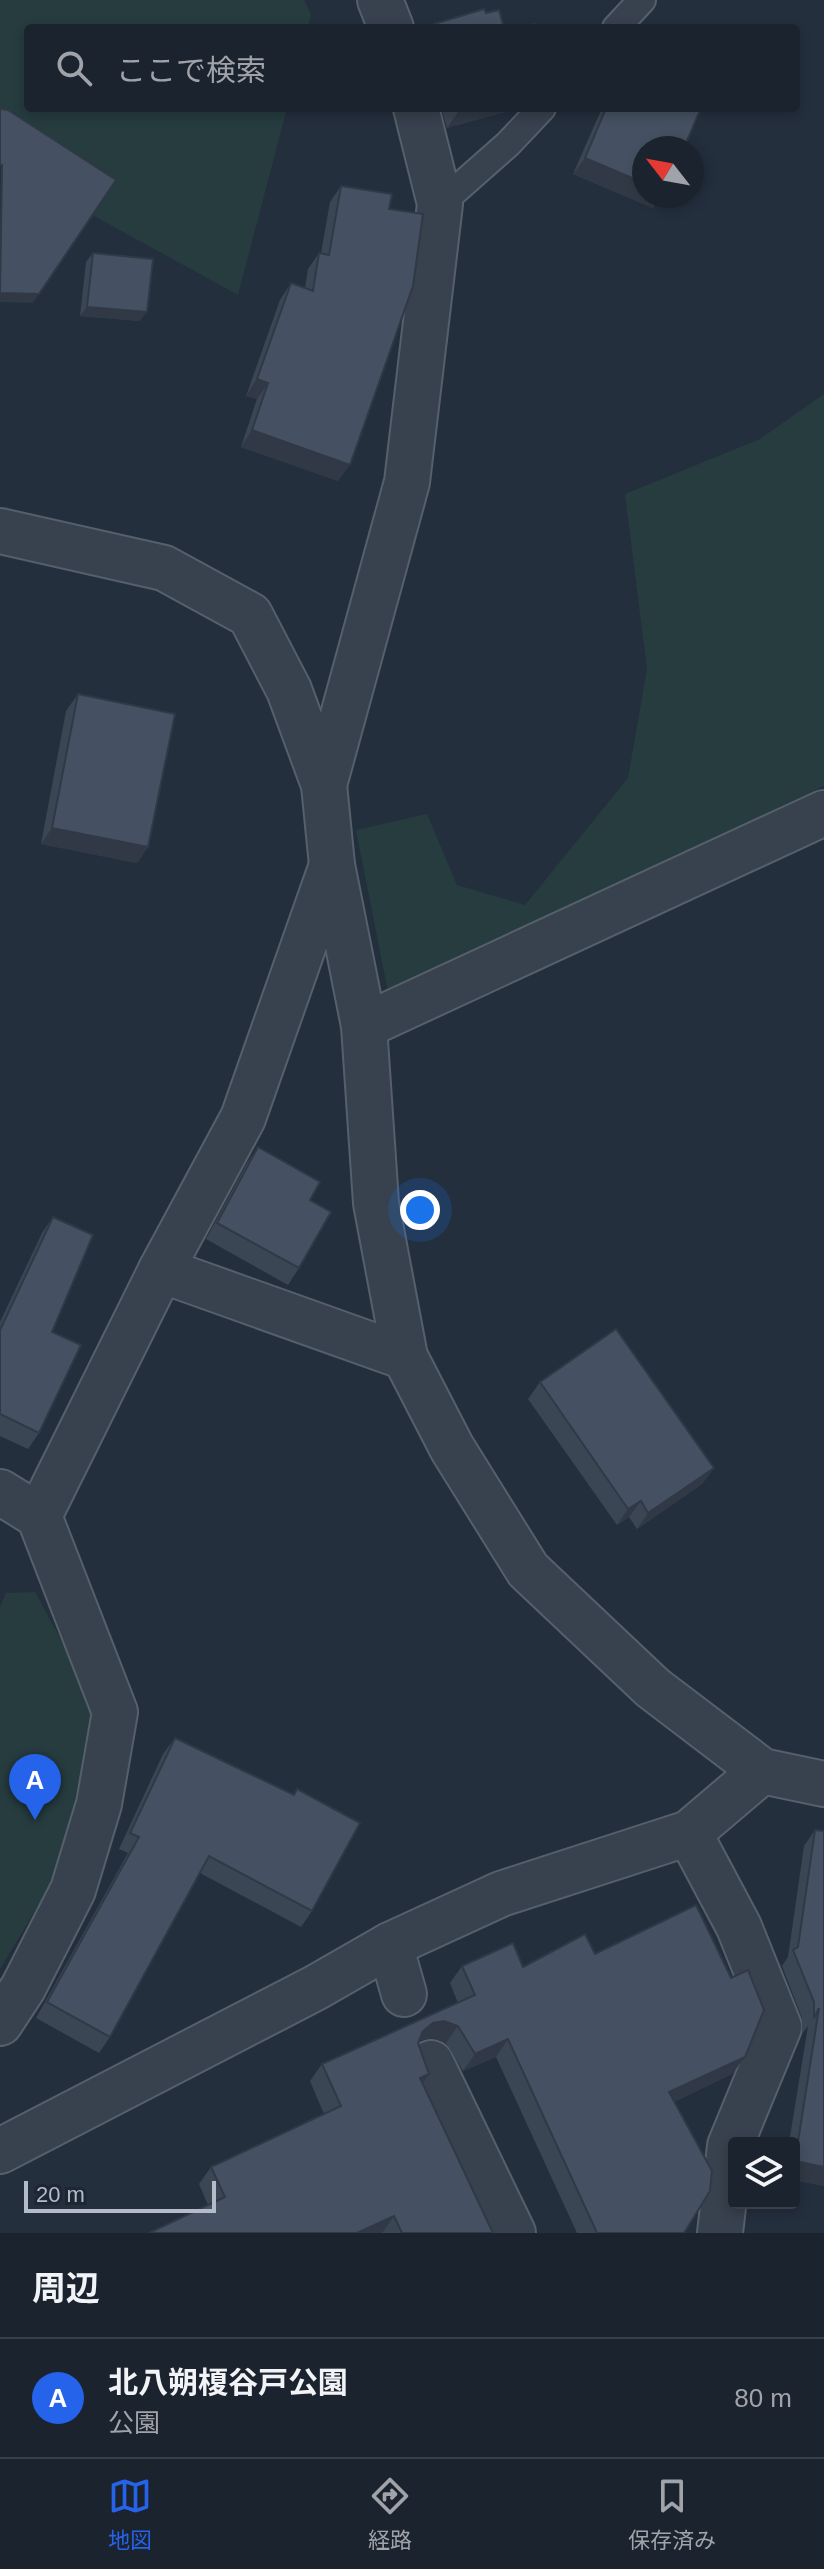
<!DOCTYPE html>
<html lang="ja">
<meta charset="utf-8">
<style>
:root{--surface:#1b232e;--page:#282f3a;--text:#f1f3f6;--muted:#a0a4aa;--line:#39404a;--accent:#2563eb}
body{margin:0;font-family:Arial,"Noto Sans JP",sans-serif;background:var(--page);color:var(--text)}
.controls{position:absolute;right:24px;bottom:24px;display:grid;overflow:hidden;border-radius:8px;box-shadow:0 4px 12px #0003}
.controls button{width:72px;height:72px;display:grid;place-items:center;padding:0;border:0;border-bottom:2px solid var(--line);background:var(--surface);color:var(--text);font:40px sans-serif}
.compass{position:absolute;left:632px;top:136px;width:72px;height:72px;border-radius:50%;background:var(--surface);box-shadow:0 4px 12px #0003;rotate:301deg}
.scale{position:absolute;left:24px;bottom:20px;width:192px;box-sizing:border-box;padding-left:8px;border:4px solid #b4bcc9;border-top:0;font-size:22px;line-height:28px;white-space:nowrap;color:#b4bcc9;-webkit-text-stroke:6px #1d2633;paint-order:stroke}
.you{position:absolute;left:420px;top:1210px;width:28px;height:28px;margin:-20px;border:6px solid #fff;border-radius:50%;background:#1a73e8;box-shadow:0 0 0 12px #1a73e833}
.badge{display:grid;place-items:center;width:52px;height:52px;border-radius:50%;background:var(--accent);color:#fff;font-size:26px;font-weight:700}
.pin{position:absolute;translate:-50% -66px;filter:drop-shadow(0 2px 4px #0008)}
.pin::after{content:'';position:absolute;top:42px;width:28px;height:24px;background:inherit;clip-path:polygon(0 0,100% 0,50% 100%)}
.list{margin:0;padding:0;list-style:none}
h2{display:flex;justify-content:space-between;align-items:center;height:104px;margin:0;padding:0 32px;font-size:34px}
h2 small{font-size:26px;font-weight:400;color:var(--muted)}
.list li{display:grid;grid-template-columns:52px 1fr auto;gap:24px;align-items:center;box-sizing:border-box;height:120px;padding:0 32px;border-top:2px solid var(--line)}
.list b{display:block;font-size:30px;white-space:nowrap}
.list p{margin:0;font-size:26px;white-space:nowrap;color:var(--muted)}
.list em{font-size:26px;font-style:normal;color:var(--muted)}
.icon{flex:none;width:44px;height:44px;fill:none;stroke:currentColor;stroke-width:2;stroke-linecap:round;stroke-linejoin:round}
.map{position:relative;flex:none;width:824px;height:2233px;overflow:hidden}
.search{position:absolute;background:var(--surface);box-shadow:0 4px 12px #0003;left:24px;right:24px;top:24px;height:88px;display:flex;align-items:center;gap:20px;box-sizing:border-box;padding:0 28px;border-radius:8px;color:var(--muted);font-size:30px}
.sheet{height:224px;background:var(--surface)}
nav{display:flex;justify-content:space-around;align-items:center;box-sizing:border-box;height:112px;border-top:2px solid var(--line);background:var(--surface);font-size:22px;color:var(--muted)}
nav a{display:grid;justify-items:center;gap:4px}
nav .on{color:var(--accent)}
.map>svg:first-child{display:block}
.green{fill:#263c3f}
.lines{fill:none;stroke-linecap:round;stroke-linejoin:round}
.service-casing{stroke:#565f6c;stroke-width:30}
.minor-casing{stroke:#565f6c;stroke-width:48}
.tertiary-casing{stroke:#565f6c;stroke-width:48}
.service{stroke:#38414e;stroke-width:26}
.minor{stroke:#38414e;stroke-width:44}
.tertiary{stroke:#38414e;stroke-width:44}
.wall{fill:#3b4654}
.shaded-wall{fill:#303945}
.building{fill:#455162;stroke:#303945;stroke-width:2}
</style>
<div class="map">
<svg width="824" height="2233" viewBox="0 0 824 2233">
<rect width="100%" height="100%" fill="#242f3e"/>
<g class="green">
<path d="M0,0H304L311,14L308,28H28V108H287L238,295L3,166L0,160Z"/>
<path d="M824,394V786L388,992L356,830L427,814L457,885L525,905L628,778L647,669L625,494L760,439Z"/>
<path d="M35,1592L98,1708L56,1876L0,1969V1607L6,1593Z"/>
</g>
<g class="lines">
<defs>
<g id="service">
<path d="M616,28L642,0"/>
<path d="M440,204L508,144L542,108"/>
</g>
<g id="minor">
<path d="M380,0L391,28"/>
<path d="M324,785L407,482L440,204L416,108"/>
<path d="M364,1026L824,813"/>
<path d="M161,1270L405,1357"/>
<path d="M0,1492L39,1516"/>
<path d="M689,1833L739,1927L779,2027L730,2146L720,2233"/>
<path d="M390,1945L404,1994"/>
<path d="M0,2023L23,1988L73,1890L99,1804L115,1712L39,1516L161,1270L243,1118L332,865"/>
<path d="M431,2063L513,2233"/>
</g>
<g id="tertiary">
<path d="M0,531L164,568L250,615L289,690L324,785L332,865L364,1026L376,1203L405,1357L452,1448L528,1570L653,1688L762,1771L824,1784"/>
<path d="M0,2151L315,1988L390,1945L501,1894L689,1833L762,1771"/>
</g>
</defs>
<use href="#service" class="service-casing"/>
<use href="#minor" class="minor-casing"/>
<use href="#tertiary" class="tertiary-casing"/>
<use href="#service" class="service"/>
<use href="#minor" class="minor"/>
<use href="#tertiary" class="tertiary"/>
</g>
<g class="wall">
<path d="M441,108H519L447,128Z"/>
<path d="M602,108H701L653,208L573,174Z"/>
<path d="M341,186L338,481L241,447L257,399L246,396L280,300L291,283L305,288L308,269L319,253H321L330,202Z"/>
<path d="M93,253L140,321L80,316L86,262Z"/>
<path d="M78,694L148,847L137,863L41,844L66,711Z"/>
<path d="M258,1147L310,1200L299,1268L288,1285L206,1239L247,1163Z"/>
<path d="M53,1217L52,1332L39,1433L28,1449L0,1436V1322L42,1233Z"/>
<path d="M540,1382L714,1468L702,1484L637,1529L629,1517L617,1525L528,1399Z"/>
<path d="M175,1738L294,1795L297,1789L312,1911L301,1927L200,1873L110,2037L99,2053L36,2018L128,1853L119,1849L163,1754Z"/>
<path d="M815,1830L824,2186L794,2180V2143H789L808,2026L802,2034V2018L782,1966L788,1957L804,1846Z"/>
<path d="M595,1954L745,2057L732,2074L674,2102L684,2233H577L496,2057L463,2071L446,2043L432,2038L421,2040L418,2043L429,2074L422,2084L493,2233H149L208,2205L199,2184L211,2167L324,2114L310,2081L322,2064L458,2003L450,1983L462,1966L523,1967Z"/>
</g>
<g class="shaded-wall">
<path d="M474,108H519L447,128L458,112Z"/>
<path d="M585,158L644,183V196H662L653,208L573,174Z"/>
<path d="M0,293L39,294L33,303L0,302Z"/>
<path d="M87,307L147,312L140,321L80,316Z"/>
<path d="M257,379L268,383L257,399L246,396Z"/>
<path d="M252,430L350,465L338,481L241,447Z"/>
<path d="M52,828L148,847L137,863L41,844Z"/>
<path d="M714,1468L702,1484L637,1529L648,1513Z"/>
<path d="M641,1501L629,1517L617,1525L628,1509Z"/>
<path d="M444,2021L458,2026L446,2043L432,2038L421,2040L411,2048L423,2031L433,2023Z"/>
<path d="M508,2039L496,2057L463,2071L475,2054Z"/>
<path d="M745,2057L732,2074L657,2110L669,2092Z"/>
<path d="M429,2074L417,2091L420,2078Z"/>
<path d="M795,2161L824,2167V2186L794,2180Z"/>
<path d="M394,2216L382,2233H357Z"/>
</g>
<g class="building">
<path d="M484,9L486,13L499,10L504,28H436L434,24Z"/>
<path d="M534,24L535,28H519Z"/>
<path d="M457,108H474L458,112Z"/>
<path d="M606,108H701L684,148H644V183L585,158Z"/>
<path d="M0,109L8,110L116,180L39,294L0,293L2,165H0Z"/>
<path d="M341,186L392,194L389,209L423,214L413,286L350,465L252,430L268,383L257,379L291,283L313,291L319,253L329,255Z"/>
<path d="M93,253L153,259L147,312L87,307Z"/>
<path d="M78,694L175,714L148,847L52,828Z"/>
<path d="M258,1147L320,1182L310,1200L331,1212L299,1268L217,1223Z"/>
<path d="M53,1217L93,1235L52,1332L81,1345L39,1433L0,1414V1330Z"/>
<path d="M616,1329L714,1468L648,1513L641,1501L628,1509L540,1382Z"/>
<path d="M175,1738L294,1795L297,1789L360,1823L312,1911L209,1856L110,2037L47,2002L139,1837L130,1833Z"/>
<path d="M815,1830L824,1831V2167L795,2161L819,2008L814,2018V2002L793,1950L798,1947Z"/>
<path d="M696,1905L731,1978L748,1970L764,2010L745,2057L669,2092L712,2171L710,2191L684,2233H597L508,2039L475,2054L458,2026L444,2021L433,2023L423,2031L418,2043L429,2074L420,2078L493,2233H402L394,2216L357,2233H149L225,2197L211,2167L341,2106L322,2064L475,1995L462,1966L513,1943L523,1967L585,1934L595,1954Z"/>
</g>
</svg>
<div class="controls">
<button><svg class="icon" aria-label="layers" viewBox="0 0 24 24"><path d="M12 4l9 5-9 5-9-5zM3 14l9 5 9-5"/></svg></button>
</div>
<svg class="compass" viewBox="-18 -18 36 36"><path d="M0-13l5 13h-10z" fill="#e53935"/><path d="M0 13l5-13h-10z" fill="#a0a4aa"/></svg>
<div class="scale">20 m</div>
<div class="you"></div>
<div class="pin badge" style="left:35px;top:1820px">A</div>
<div class="search"><svg class="icon" aria-label="search" viewBox="0 0 24 24"><circle cx="10" cy="10" r="6"/><path d="M15 15l6 6"/></svg>ここで検索</div>
</div>
<section class="sheet">
<h2>周辺<small></small></h2>
<ul class="list">
<li><span class="badge">A</span><div><b>北八朔榎谷戸公園</b><p>公園</p></div><em>80 m</em></li>
</ul>
</section>
<nav>
<a class="on"><svg class="icon" aria-label="map" viewBox="0 0 24 24"><path d="M3 6l6-2 6 2 6-2v14l-6 2-6-2-6 2zM9 4v14M15 6v14"/></svg>地図</a>
<a><svg class="icon" aria-label="directions" viewBox="0 0 24 24"><path d="M12 3l9 9-9 9-9-9zM9 14v-3h6M13 9l2 2-2 2"/></svg>経路</a>
<a><svg class="icon" aria-label="saved" viewBox="0 0 24 24"><path d="M7 4h10v16l-5-4-5 4z"/></svg>保存済み</a>
</nav>
